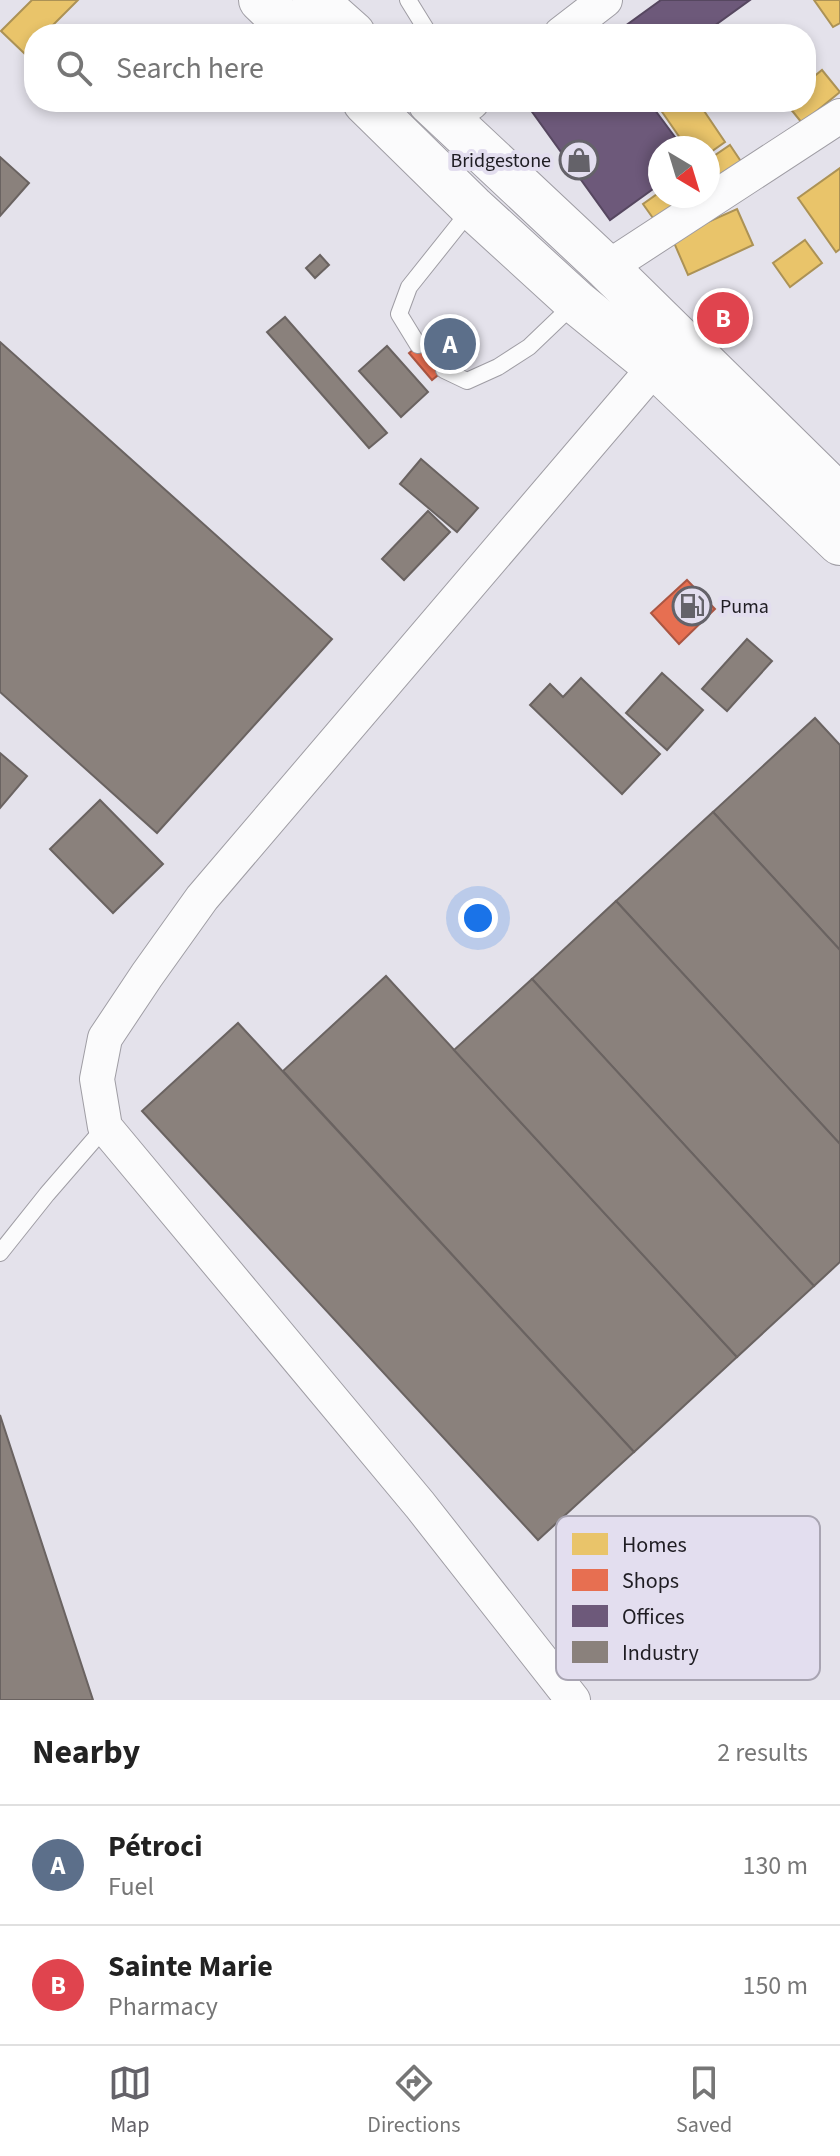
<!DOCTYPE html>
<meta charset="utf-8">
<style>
:root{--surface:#fff;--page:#f2f2f2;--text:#222;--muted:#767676;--line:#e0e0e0;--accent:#646269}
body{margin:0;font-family:"Source Sans 3",sans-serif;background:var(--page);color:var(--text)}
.compass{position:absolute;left:648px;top:136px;width:72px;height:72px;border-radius:50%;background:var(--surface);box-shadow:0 4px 12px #0003;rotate:142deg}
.you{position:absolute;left:478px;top:918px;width:28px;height:28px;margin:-20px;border:6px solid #fff;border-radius:50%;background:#1a73e8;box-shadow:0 0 0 12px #1a73e833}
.badge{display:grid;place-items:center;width:52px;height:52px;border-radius:50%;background:var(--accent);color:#fff;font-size:26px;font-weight:700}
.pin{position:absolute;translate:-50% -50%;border:4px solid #fff;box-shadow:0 2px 8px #0006}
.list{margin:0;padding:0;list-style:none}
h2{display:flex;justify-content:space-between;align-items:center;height:104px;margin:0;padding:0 32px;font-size:34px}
h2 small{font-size:26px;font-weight:400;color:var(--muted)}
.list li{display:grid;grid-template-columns:52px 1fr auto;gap:24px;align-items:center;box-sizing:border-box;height:120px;padding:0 32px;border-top:2px solid var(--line)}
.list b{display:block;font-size:30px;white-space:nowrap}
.list p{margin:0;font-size:26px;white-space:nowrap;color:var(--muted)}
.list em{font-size:26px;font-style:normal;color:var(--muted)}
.icon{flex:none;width:44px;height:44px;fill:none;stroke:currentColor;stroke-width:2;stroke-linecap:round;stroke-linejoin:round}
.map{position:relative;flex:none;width:840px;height:1700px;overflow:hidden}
.search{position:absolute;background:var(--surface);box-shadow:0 4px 12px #0003;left:24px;right:24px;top:24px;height:88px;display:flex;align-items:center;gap:20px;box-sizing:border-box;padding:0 28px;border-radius:32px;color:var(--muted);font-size:30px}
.sheet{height:344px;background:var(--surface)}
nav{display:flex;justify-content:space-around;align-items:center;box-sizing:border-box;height:112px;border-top:2px solid var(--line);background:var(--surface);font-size:22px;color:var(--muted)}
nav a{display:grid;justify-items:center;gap:4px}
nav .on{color:var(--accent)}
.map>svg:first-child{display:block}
.homes{fill:#e9c46a;stroke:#ac9255;stroke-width:2}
.shops{fill:#e76f51;stroke:#ab5643;stroke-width:2}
.offices{fill:#6d597a;stroke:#564760;stroke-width:2}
.industry{fill:#8a817c;stroke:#6a6361;stroke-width:2}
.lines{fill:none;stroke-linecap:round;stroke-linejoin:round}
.service-casing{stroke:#9f9da4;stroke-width:18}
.minor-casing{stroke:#9f9da4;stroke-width:36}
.primary-casing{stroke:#9f9da4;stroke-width:46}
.service{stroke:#fbfbfc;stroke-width:16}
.minor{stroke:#fbfbfc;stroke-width:34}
.primary{stroke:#fbfbfc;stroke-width:44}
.labels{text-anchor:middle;stroke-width:8;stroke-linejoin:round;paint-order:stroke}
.poi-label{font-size:20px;fill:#1f1d23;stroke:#e3deef;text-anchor:end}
.key{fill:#e3deef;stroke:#a8a4b2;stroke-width:2}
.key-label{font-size:22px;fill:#1f1d23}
</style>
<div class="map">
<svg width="840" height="1700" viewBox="0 0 840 1700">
<rect width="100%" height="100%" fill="#e4e2eb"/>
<g class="homes">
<path d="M32,0H78L44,34H34V44L25,54L1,31Z"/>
<path d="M814,0H840V23L833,27Z"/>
<path d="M822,70L840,92L802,123L785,102H806V83Z"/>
<path d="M663,102H698L725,142L708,154V148H687L658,106Z"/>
<path d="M730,145L742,163L708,186V160Z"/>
<path d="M840,168V249L836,252L798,198Z"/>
<path d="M660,192V196H693L655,221L643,204Z"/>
<path d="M737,209L753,245L688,275L672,238Z"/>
<path d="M805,240L822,263L790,287L773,263Z"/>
</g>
<g class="shops">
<path d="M723,302L739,323L724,335L708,314Z"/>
<path d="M450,319L473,346L432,380L409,353Z"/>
<path d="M687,580L715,609L679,644L651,613Z"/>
</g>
<g class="offices">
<path d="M661,0H750L703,34H614Z"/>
<path d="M525,102H649L683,148H660V184L610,220Z"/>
</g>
<g class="industry">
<path d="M0,157L29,183L0,216Z"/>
<path d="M320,255L329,265L315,278L306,268Z"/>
<path d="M285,317L387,433L369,448L267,332Z"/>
<path d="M0,342L332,639L157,833L0,692Z"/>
<path d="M387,346L428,392L401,417L359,371Z"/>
<path d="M421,459L478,508L457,532L400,484Z"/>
<path d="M428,511L450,532L404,580L382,559Z"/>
<path d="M747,639L772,661L727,711L702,689Z"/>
<path d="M662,673L703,710L667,750L626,713Z"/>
<path d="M581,678L660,754L622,794L530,705L550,684L563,697Z"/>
<path d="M815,718L840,745V950L713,812Z"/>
<path d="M0,753L27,776L0,808Z"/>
<path d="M100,800L163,864L113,913L50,849Z"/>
<path d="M713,812L840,950V1144L616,901Z"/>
<path d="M616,901L840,1144V1262L814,1286L532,979Z"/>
<path d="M386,976L737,1357L634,1452L283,1071Z"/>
<path d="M532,979L814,1286L737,1357L454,1050Z"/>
<path d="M238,1023L634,1452L538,1540L142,1111Z"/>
<path d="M0,1415L93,1700H0Z"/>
</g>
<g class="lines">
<defs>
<g id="service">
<path d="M408,0L429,34"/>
<path d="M418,345L399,314L409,287L472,208"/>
<path d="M444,370L467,381L498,367L529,347L575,303"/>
<path d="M0,1253L47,1194L105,1127"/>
</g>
<g id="minor">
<path d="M561,34L605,0"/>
<path d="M449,119L472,102"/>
<path d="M607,268L840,116"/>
<path d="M573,1700L420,1505L105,1127L97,1079L105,1038L147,975L202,898L671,348"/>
</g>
<g id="primary">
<path d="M261,0L296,34"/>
<path d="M315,0L353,34"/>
<path d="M365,102L472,207L576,302L656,367L840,543"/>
<path d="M430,102L607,268L840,497"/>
</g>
</defs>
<use href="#service" class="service-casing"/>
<use href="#minor" class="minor-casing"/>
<use href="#primary" class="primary-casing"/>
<use href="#service" class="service"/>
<use href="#minor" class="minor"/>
<use href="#primary" class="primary"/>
</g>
<defs>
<symbol id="shop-ring" viewBox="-11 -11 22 22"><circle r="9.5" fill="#e3deef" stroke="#646269" stroke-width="1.5"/><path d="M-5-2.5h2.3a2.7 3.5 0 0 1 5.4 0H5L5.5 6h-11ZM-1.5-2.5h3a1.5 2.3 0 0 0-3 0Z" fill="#646269"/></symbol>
<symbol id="fuel-ring" viewBox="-11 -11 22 22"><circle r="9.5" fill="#e3deef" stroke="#646269" stroke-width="1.5"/><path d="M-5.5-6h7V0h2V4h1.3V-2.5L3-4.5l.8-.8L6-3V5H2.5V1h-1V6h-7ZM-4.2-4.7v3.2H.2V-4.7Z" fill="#646269"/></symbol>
</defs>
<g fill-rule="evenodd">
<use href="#shop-ring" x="557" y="138" width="44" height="44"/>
<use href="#fuel-ring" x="670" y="584" width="44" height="44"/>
</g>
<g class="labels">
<g class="poi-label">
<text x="551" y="167">Bridgestone</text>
<text x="720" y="613" text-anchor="start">Puma</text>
</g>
</g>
<rect x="556" y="1516" width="264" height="164" rx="12" class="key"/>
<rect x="572" y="1533" width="36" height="22" fill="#e9c46a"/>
<rect x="572" y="1569" width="36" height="22" fill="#e76f51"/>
<rect x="572" y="1605" width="36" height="22" fill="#6d597a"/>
<rect x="572" y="1641" width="36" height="22" fill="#8a817c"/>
<g class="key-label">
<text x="622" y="1552">Homes</text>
<text x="622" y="1588">Shops</text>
<text x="622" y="1624">Offices</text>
<text x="622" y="1660">Industry</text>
</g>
</svg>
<svg class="compass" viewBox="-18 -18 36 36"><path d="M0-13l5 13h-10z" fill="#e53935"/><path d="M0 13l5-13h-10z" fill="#767676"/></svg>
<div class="you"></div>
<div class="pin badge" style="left:450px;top:344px;background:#5c6f8a">A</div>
<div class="pin badge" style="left:723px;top:318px;background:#e0444e">B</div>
<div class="search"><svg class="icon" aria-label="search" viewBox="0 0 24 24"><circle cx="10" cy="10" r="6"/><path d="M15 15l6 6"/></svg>Search here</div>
</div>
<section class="sheet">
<h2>Nearby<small>2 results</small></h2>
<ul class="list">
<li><span class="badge" style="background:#5c6f8a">A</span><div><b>Pétroci</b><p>Fuel</p></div><em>130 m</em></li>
<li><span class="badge" style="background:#e0444e">B</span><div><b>Sainte Marie</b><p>Pharmacy</p></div><em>150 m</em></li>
</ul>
</section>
<nav>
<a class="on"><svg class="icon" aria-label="map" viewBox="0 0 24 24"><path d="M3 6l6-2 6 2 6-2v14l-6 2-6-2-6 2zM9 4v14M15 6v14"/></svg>Map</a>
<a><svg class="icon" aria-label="directions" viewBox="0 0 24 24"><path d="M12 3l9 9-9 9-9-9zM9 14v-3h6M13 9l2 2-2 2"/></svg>Directions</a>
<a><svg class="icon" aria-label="saved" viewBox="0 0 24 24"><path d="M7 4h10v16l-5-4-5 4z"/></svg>Saved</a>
</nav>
